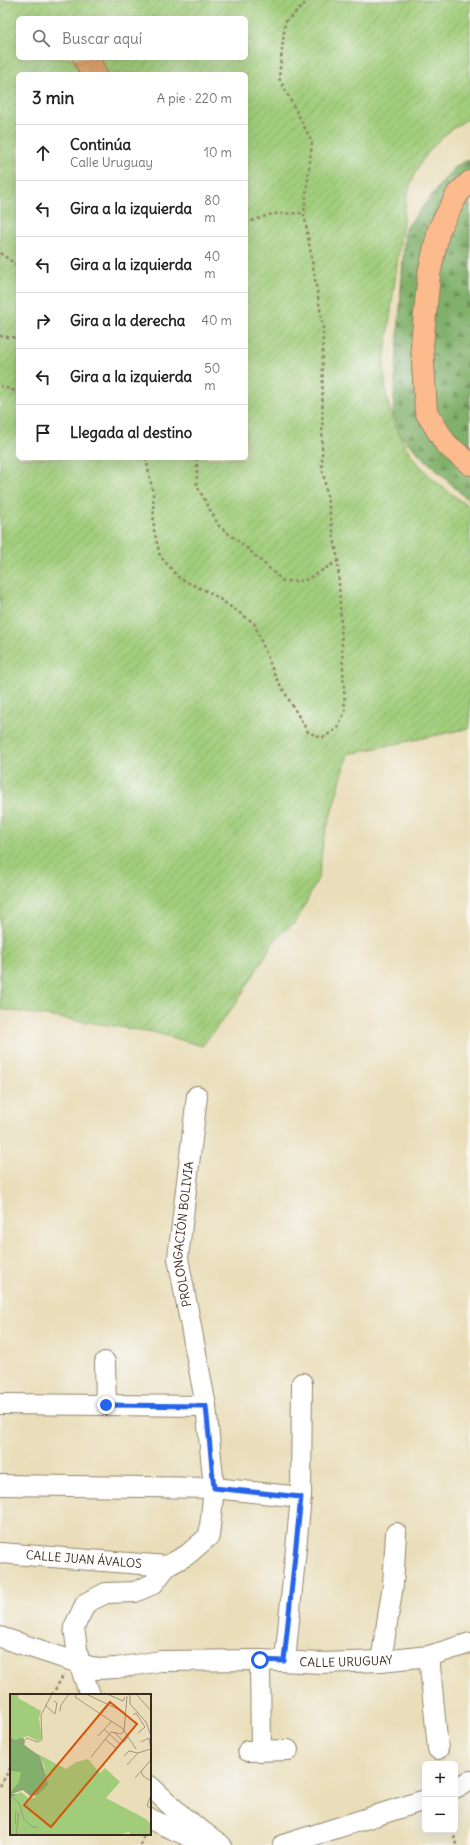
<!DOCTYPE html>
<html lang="es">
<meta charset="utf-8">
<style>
:root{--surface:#fff;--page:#f2f2f2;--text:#222;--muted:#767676;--line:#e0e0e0}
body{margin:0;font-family:Delius,sans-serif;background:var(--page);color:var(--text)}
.controls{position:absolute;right:12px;bottom:12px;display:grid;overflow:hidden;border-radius:6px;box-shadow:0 4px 16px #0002}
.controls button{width:36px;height:36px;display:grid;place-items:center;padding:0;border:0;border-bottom:1px solid var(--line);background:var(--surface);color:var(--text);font:20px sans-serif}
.stop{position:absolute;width:12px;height:12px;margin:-9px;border:3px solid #2563eb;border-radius:50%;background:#fff}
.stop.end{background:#2563eb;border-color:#fff;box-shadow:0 1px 4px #0008}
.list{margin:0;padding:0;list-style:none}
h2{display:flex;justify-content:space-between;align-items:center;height:52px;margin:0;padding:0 16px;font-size:17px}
h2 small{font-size:13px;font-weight:400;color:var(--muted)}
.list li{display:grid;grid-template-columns:26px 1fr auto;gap:12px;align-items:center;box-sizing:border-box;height:56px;padding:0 16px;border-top:1px solid var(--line)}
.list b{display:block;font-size:15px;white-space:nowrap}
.list p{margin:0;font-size:13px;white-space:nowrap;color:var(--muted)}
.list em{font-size:13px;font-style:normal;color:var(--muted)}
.icon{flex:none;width:22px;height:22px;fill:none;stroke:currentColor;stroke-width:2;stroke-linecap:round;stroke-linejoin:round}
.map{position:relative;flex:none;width:470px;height:1845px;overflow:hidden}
.search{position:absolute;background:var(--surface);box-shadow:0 4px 16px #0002;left:16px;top:16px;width:232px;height:44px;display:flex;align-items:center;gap:10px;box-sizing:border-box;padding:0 14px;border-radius:6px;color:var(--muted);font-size:15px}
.panel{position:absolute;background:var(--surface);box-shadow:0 4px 16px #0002;left:16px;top:72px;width:232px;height:388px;border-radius:6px}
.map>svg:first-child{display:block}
.forest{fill:url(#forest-firs);stroke:#5e6d44}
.garden{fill:url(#garden-furrows);stroke:#6e7c4c;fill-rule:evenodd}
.building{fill:url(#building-back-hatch)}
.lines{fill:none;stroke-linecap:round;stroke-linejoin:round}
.minor-casing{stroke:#92846c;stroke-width:22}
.major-casing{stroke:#92846c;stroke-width:24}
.path{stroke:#92846c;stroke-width:2.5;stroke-dasharray:3 3;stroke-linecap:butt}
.minor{stroke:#fff;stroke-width:20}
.major{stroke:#fbbb8d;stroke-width:22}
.route{stroke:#2563eb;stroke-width:5}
.labels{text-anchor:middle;stroke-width:3;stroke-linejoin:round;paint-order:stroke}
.street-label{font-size:12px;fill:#3b2a1e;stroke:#f6f6f2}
.inset-road{fill:none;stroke:#a4967c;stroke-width:1}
.view{fill:#d7540e;fill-opacity:0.15;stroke:#d7540e;stroke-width:2}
.inset-edge{fill:none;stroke:#3b2a1e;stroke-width:2}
</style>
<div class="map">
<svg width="470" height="1845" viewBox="0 0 470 1845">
<defs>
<pattern id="forest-firs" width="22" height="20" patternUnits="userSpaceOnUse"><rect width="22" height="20" fill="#80b06b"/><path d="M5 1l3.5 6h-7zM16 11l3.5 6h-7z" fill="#6a8f57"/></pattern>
<pattern id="garden-furrows" width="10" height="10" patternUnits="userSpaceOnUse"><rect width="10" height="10" fill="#a1cd7b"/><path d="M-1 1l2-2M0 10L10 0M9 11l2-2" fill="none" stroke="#8cb06a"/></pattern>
<pattern id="building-back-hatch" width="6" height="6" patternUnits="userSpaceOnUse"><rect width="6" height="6" fill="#e2a066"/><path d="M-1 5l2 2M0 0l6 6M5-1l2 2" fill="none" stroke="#b88353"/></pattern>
</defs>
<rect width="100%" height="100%" fill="#f6f6f2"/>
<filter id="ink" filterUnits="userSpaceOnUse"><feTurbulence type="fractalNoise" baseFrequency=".025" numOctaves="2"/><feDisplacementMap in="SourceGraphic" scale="8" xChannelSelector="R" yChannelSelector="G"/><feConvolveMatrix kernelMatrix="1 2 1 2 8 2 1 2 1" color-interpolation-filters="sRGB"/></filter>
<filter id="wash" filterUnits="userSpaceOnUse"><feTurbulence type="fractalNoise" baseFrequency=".012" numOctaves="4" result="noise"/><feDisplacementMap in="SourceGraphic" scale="16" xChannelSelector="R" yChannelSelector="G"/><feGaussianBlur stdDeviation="0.9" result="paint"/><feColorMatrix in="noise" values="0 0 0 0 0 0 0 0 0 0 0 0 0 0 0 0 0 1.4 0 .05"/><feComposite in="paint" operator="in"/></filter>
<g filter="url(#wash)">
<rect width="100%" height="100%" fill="#eadeba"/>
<path class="forest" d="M470,159V502L392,428L405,229L454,167Z"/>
<path class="garden" d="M0,0H470V118C434,137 412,166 405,206L384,362C384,431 414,471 470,507V728L348,754L323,842L319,876L301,913L296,922L286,929L273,943L237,1002L202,1046L153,1032L0,1009ZM18,18H246V58H18ZM18,74H246V458H18Z"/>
<g id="blocks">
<path class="building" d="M72,58H101L108,74H79Z"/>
</g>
</g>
<g filter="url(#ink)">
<use href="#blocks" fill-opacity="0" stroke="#92846c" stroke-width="1"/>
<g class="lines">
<defs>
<g id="minor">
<path d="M105,1362L106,1405"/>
<path d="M0,1404L206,1406"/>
<path d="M0,1485L214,1488L301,1497"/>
<path id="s1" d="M0,1553L167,1566"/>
<path id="s2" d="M0,1637L97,1669L116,1668L161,1661L260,1660L321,1663L381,1661L429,1656L470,1643"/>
<path d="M429,1656L438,1749"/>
<path d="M260,1660L261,1751"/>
<path d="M285,1661L301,1497L302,1383"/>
<path d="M381,1661L393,1585L396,1533"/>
<path id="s3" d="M90,1695L79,1663L74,1627L86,1603L106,1593L135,1592L153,1584L167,1566L187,1555L209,1536L214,1488L206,1406L178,1258L197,1096"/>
<path d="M248,1751L288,1750"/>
<path d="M150,1786L183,1817L221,1845"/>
<path d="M455,1788L470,1781"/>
<path d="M150,1819L206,1844"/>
<path d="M283,1845L425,1800"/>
</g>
<path id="major" d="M470,182L458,193L439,229L429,274L422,345L426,412L446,444L470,464"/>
</defs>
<use href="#minor" class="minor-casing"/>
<use href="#major" class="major-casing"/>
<g class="path">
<path d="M246,223L272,214L304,213"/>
<path d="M0,253L18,266"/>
<path d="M0,336L18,338"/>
<path d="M0,386L18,392"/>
<path d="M146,458L153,493L154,530L160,556L180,579L211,593L254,623L275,676L308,732L322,738L338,728L345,711L338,561L322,466L323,327L304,213L312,142L279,78L285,22L309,0"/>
<path d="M197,458V486L219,526L248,549L283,581H304L338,561"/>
<path d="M52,1695L64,1674"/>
<path d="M0,1786L11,1767"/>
<path d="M453,1830L456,1845"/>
<path d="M141,1845L144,1834"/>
</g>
<use href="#minor" class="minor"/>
<use href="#major" class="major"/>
</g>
</g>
<g class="lines" filter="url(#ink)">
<path class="route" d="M106,1405L206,1406L214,1488L301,1497L284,1661L260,1660"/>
</g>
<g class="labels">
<g class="street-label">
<text dy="4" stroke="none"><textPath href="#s3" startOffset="548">PROLONGACIÓN BOLIVIA</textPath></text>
<text dy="4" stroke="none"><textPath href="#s1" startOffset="84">CALLE JUAN ÁVALOS</textPath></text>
<text dy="4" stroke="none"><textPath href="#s2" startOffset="352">CALLE URUGUAY</textPath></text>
</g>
</g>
<g transform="translate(10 1694)">
<rect width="141" height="141" fill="#eadeba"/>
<path d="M12,42L15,47L14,51L30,62L39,91L29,101L20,102L13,96L2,100H9L0,141V44Z" fill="#80b06b"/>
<path d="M0,0H9L8,4L31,17L29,24L32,44L28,47L18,42L5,46L0,44ZM0,77L11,78L9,88L0,99Z" fill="#a1cd7b"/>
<path d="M28,60L56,75L66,68L78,65L90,79L95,74L110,88L96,104L136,125L140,129L141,141H121L119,138L108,141H0V104L11,98L18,104H24L38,91L34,71Z" fill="#a1cd7b"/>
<path class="inset-road" d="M67,0L65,3L113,35L126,55M76,0L114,18M97,0L113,7L115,3M120,0V10L136,28L141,42M126,0L141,17M44,7L47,9L45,20M35,11L45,20M50,17L51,11L59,0M123,21L126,19L135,33L128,39M94,35L111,51M104,38L114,48L118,43M88,42L102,27M0,44L12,51M95,45L107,55M131,48L139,44L141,56M114,62L119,57L128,59L141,55M81,63L101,38L111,40L114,37L117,2M117,71L128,59M131,77L133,82L141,87M125,84L141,66M0,99L13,95L24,101L36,90L29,65L12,49L17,44L27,48L32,46L31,21L42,0M141,101L137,112L141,114M0,102L9,109L14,125L22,133H28M5,130L6,117M6,141L9,118"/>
<path class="view" d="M100,8L127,30L41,133L14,111Z"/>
<rect width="141" height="141" class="inset-edge"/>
</g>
</svg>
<div class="controls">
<button>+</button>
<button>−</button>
</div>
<div class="stop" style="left:260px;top:1660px"></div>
<div class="stop end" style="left:106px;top:1405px"></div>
<div class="search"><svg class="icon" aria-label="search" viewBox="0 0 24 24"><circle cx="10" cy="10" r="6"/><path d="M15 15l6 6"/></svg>Buscar aquí</div>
<section class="panel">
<h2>3 min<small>A pie · 220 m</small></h2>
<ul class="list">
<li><svg class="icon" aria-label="ahead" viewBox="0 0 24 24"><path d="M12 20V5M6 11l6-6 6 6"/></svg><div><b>Continúa</b><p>Calle Uruguay</p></div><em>10 m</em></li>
<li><svg class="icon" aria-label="left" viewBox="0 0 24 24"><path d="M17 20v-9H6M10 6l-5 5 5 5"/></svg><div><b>Gira a la izquierda</b></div><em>80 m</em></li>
<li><svg class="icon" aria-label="left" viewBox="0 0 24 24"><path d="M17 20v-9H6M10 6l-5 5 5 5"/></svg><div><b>Gira a la izquierda</b></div><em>40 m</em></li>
<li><svg class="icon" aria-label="right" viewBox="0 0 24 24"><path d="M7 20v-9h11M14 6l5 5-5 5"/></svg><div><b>Gira a la derecha</b></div><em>40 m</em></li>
<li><svg class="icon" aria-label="left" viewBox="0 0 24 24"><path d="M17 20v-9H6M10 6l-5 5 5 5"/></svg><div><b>Gira a la izquierda</b></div><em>50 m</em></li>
<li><svg class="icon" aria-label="arrive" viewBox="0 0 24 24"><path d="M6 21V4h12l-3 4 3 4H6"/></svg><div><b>Llegada al destino</b></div></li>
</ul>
</section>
</div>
